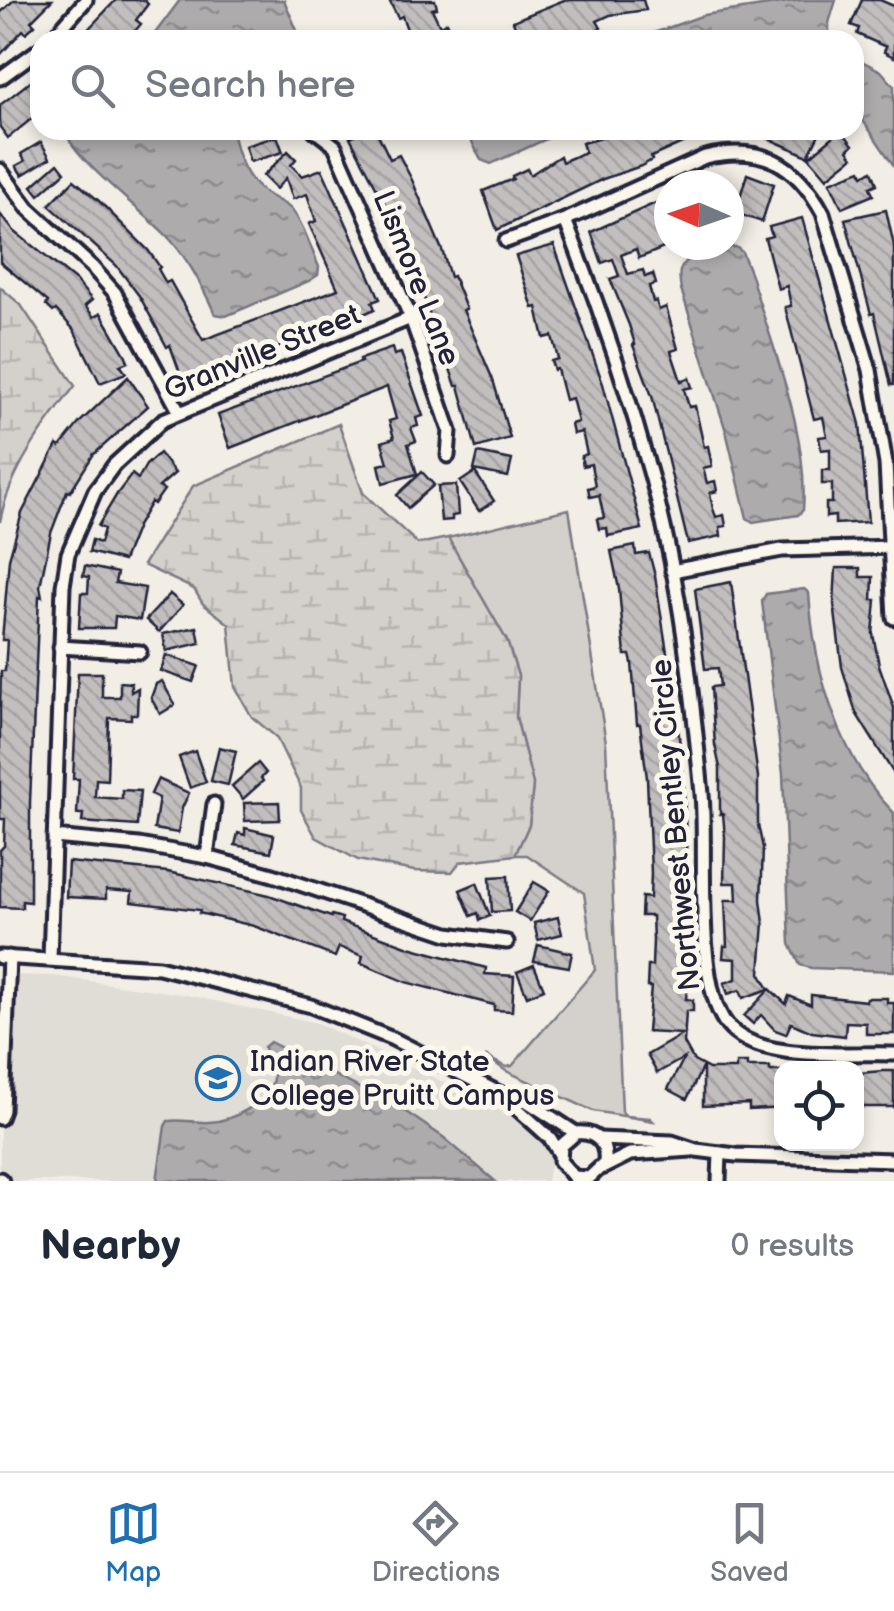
<!DOCTYPE html>
<style>
:root{--surface:#fff;--page:#f2f2f3;--text:#1f2937;--muted:#747a83;--line:#e0e1e3;--accent:#1f6fb2}
body{margin:0;font-family:"Balsamiq Sans",sans-serif;background:var(--page);color:var(--text)}
.controls{position:absolute;right:30px;bottom:30px;display:grid;overflow:hidden;border-radius:20px;box-shadow:0 5px 15px #0003}
.controls button{width:90px;height:90px;display:grid;place-items:center;padding:0;border:0;border-bottom:2px solid var(--line);background:var(--surface);color:var(--text);font:50px sans-serif}
.compass{position:absolute;left:654px;top:170px;width:90px;height:90px;border-radius:50%;background:var(--surface);box-shadow:0 5px 15px #0003;rotate:272deg}
.list{margin:0;padding:0;list-style:none}
h2{display:flex;justify-content:space-between;align-items:center;height:130px;margin:0;padding:0 40px;font-size:42px}
h2 small{font-size:32px;font-weight:400;color:var(--muted)}
.icon{flex:none;width:55px;height:55px;fill:none;stroke:currentColor;stroke-width:2;stroke-linecap:round;stroke-linejoin:round}
.map{position:relative;flex:none;width:894px;height:1181px;overflow:hidden}
.search{position:absolute;background:var(--surface);box-shadow:0 5px 15px #0003;left:30px;right:30px;top:30px;height:110px;display:flex;align-items:center;gap:25px;box-sizing:border-box;padding:0 35px;border-radius:30px;color:var(--muted);font-size:38px}
.sheet{height:290px;background:var(--surface)}
nav{display:flex;justify-content:space-around;align-items:center;box-sizing:border-box;height:140px;border-top:2px solid var(--line);background:var(--surface);font-size:28px;color:var(--muted)}
nav a{display:grid;justify-items:center;gap:5px}
nav .on{color:var(--accent)}
.map>svg:first-child{display:block}
.built{fill:#e0dcd6}
.green{fill:#d4d1cc;stroke:#7b7a84;stroke-width:2.5}
.wetland{fill:url(#wetland-marsh);stroke:#7b7a84;stroke-width:2.5}
.water{fill:url(#water-ripples);stroke:#76747f;stroke-width:2.5}
.building{fill:url(#building-back-hatch);stroke:#22223b;stroke-width:2.5}
.lines{fill:none;stroke-linecap:round;stroke-linejoin:round}
.minor-casing{stroke:#22223b;stroke-width:19}
.minor{stroke:#fbf7ec;stroke-width:11}
.labels{text-anchor:middle;stroke-width:10;stroke-linejoin:round;paint-order:stroke}
.street-label{font-size:30px;fill:#22223b;stroke:#fbf7ec}
.poi-label{font-size:30px;fill:#22223b;stroke:#fbf7ec;text-anchor:start}
</style>
<div class="map">
<svg width="894" height="1181" viewBox="0 0 894 1181">
<defs>
<pattern id="wetland-marsh" width="20" height="14" patternUnits="userSpaceOnUse" patternTransform="scale(2.5)"><rect width="20" height="14" fill="#d4d1cc"/><path d="M1 5h8M5 5V1M11 12h8M15 12V8" fill="none" stroke="#b6b3b0"/></pattern>
<pattern id="water-ripples" width="26" height="14" patternUnits="userSpaceOnUse" patternTransform="scale(2.5)"><rect width="26" height="14" fill="#aeabad"/><path d="M2 4q2-2 4 0t4 0M15 11q2-2 4 0t4 0" fill="none" stroke="#8d8b8e"/></pattern>
<pattern id="building-back-hatch" width="6" height="6" patternUnits="userSpaceOnUse" patternTransform="scale(2.5)"><rect width="6" height="6" fill="#c2bebe"/><path d="M-1 5l2 2M0 0l6 6M5-1l2 2" fill="none" stroke="#a6a3a4"/></pattern>
</defs>
<rect width="100%" height="100%" fill="#f2eee5"/>
<filter id="ink" filterUnits="userSpaceOnUse"><feTurbulence type="fractalNoise" baseFrequency=".01" numOctaves="2"/><feDisplacementMap in="SourceGraphic" scale="20" xChannelSelector="R" yChannelSelector="G"/><feConvolveMatrix kernelMatrix="1 2 1 2 8 2 1 2 1" color-interpolation-filters="sRGB"/></filter>
<g filter="url(#ink)">
<path class="built" d="M0,975L53,976L182,994L317,1023L555,1134L547,1181H0Z"/>
<path class="green" d="M569,509L606,743L622,1112L626,1116L650,1118L653,1121L593,1111L506,1071L485,1056L506,1067L512,1066L595,970L584,893L527,855H515L529,825L533,784L516,717L518,676L507,641L448,538Z"/>
<g class="wetland">
<path d="M0,287L21,305L75,386C44,426 9,471 0,522Z"/>
<path d="M339,424L363,493L418,544L448,538L507,641L518,676L516,717L533,784L529,825L515,855L460,862L452,872L414,871L358,860L316,837L301,810V788L276,737L252,717L235,687L229,624L203,604L194,589L143,565L193,486Z"/>
</g>
<g class="water">
<path d="M180,0H284L301,40H150Z"/>
<path d="M801,0H836L829,23V40H634L704,15Z"/>
<path d="M854,57L881,71L894,86V166L862,119L854,114Z"/>
<path d="M65,130H232C236,153 245,178 264,192C273,199 284,202 291,209C304,224 311,249 319,267L318,275L309,281L226,316L215,314C202,285 188,258 166,235C143,211 72,158 65,130Z"/>
<path d="M466,130H566L491,164L481,160Z"/>
<path d="M736,247L742,252L751,275C772,349 809,431 803,510L798,515L753,522L747,518L726,431L681,289C680,286 679,274 680,271C686,252 720,248 736,247Z"/>
<path d="M804,589L809,593C814,671 838,756 894,813V971L811,968L800,965L790,944L783,774L762,601L766,594Z"/>
<path d="M270,1042L406,1112L443,1137L495,1181H157L165,1126L168,1121C182,1119 196,1123 209,1122C232,1121 271,1102 273,1078C274,1066 265,1059 264,1047Z"/>
</g>
<g class="building">
<path d="M14,0H52L31,21L35,25L26,33L23,30L0,55V13Z"/>
<path d="M116,0H144L148,4L136,20L141,24L128,39L124,36L120,40H78Z"/>
<path d="M389,0H435L437,8L432,9L440,26L447,22L456,40H411L402,16L398,18Z"/>
<path d="M564,0H643L646,10L610,15L597,21L601,28L573,40L570,34L555,40H479V30L516,29L513,21Z"/>
<path d="M862,0H880L894,6V57L884,52L886,47L857,34L859,28L851,25Z"/>
<path d="M40,74V112L8,138L0,127V105Z"/>
<path d="M355,130H376L390,159L399,155L412,180L442,250L450,277L453,276L461,296L466,309L463,310L493,380L510,438L476,448L459,386H456L442,346H440L413,264L410,265L385,204L350,137L357,134Z"/>
<path d="M611,130H719L720,133L682,143L651,157L652,160L641,166L603,179L497,230L483,191L513,179L512,176L527,169L530,175L560,156L562,162L585,152L582,143L613,135Z"/>
<path d="M767,130H821L808,156L765,137Z"/>
<path d="M841,130L853,145L848,150L853,157L827,178L809,157Z"/>
<path d="M277,136L283,152L250,162L245,146Z"/>
<path d="M41,142L50,158L22,175L16,166L25,161L21,154Z"/>
<path d="M288,151L296,159L291,165L302,176L322,169L380,299L372,302L375,309L345,322L184,384L170,345L167,347L140,297L116,265L49,205L74,180L99,201L148,250L160,267L158,269L166,283L170,281L203,340L338,289L309,224L316,221L307,194L293,199L286,178L276,189L263,176Z"/>
<path d="M58,163L65,172L39,195L32,186Z"/>
<path d="M861,170L863,175L872,171L877,184L870,187L873,195L842,208L830,182Z"/>
<path d="M747,174L774,184L762,222L735,213Z"/>
<path d="M669,197V233L661,236L666,247L639,258L636,249L621,255L628,274L643,270L645,277L653,274L656,284L649,286L653,302L656,301L659,310L666,307L678,349L671,351L681,381L689,378L692,387L684,389L689,407L695,406L704,447L708,446L712,466L703,468L707,483L715,481L717,491L710,493L713,509L716,517L724,515L726,526L720,527L721,536L688,543L652,396L633,345L635,344L629,325L610,279L619,276L613,259L602,263L591,232Z"/>
<path d="M886,210L894,246V385H891L874,313L871,314L845,219Z"/>
<path d="M0,214L14,231L76,281L92,300L85,306L94,317L101,313L126,356L128,362L120,365L126,373L100,383L74,330L56,310L53,312L46,305L48,302L0,262Z"/>
<path d="M802,218L860,424L868,522L835,524V516L826,517V503H832V484H822V470H830V449L821,450L819,437L827,436L823,417L814,419L785,307L791,306L787,286L778,289L765,238L772,236L769,227Z"/>
<path d="M554,245L603,384L642,529L608,536L607,528L599,529L597,519L604,518L599,495L590,497L588,488L595,486L591,464L583,466L581,456L587,454L582,432L573,434L571,424L578,422L572,398L565,400L557,369L554,370L551,361L558,359L552,336L544,338L537,307L533,308L516,256Z"/>
<path d="M392,348L394,355L401,353L423,416L416,418L418,426L411,428L416,441L408,444L417,474L383,483L379,465L388,463L382,442L394,438L389,421L396,419L387,387L230,448L218,415L361,362L360,359Z"/>
<path d="M128,377L148,406L93,455L70,492L67,491L51,533L40,586L42,597L39,596L30,802V902L22,901V908L0,907V850L4,846L5,819H0V710L1,671H5L7,640H2L9,559L22,513L57,445L60,447L80,422Z"/>
<path d="M159,453L175,473L159,487L164,490L154,504L151,502L137,526L123,561L89,552L92,540L100,543L104,529L98,526L117,494L132,474L138,479L146,465Z"/>
<path d="M478,453L512,460L508,477L474,470Z"/>
<path d="M422,472L434,485L408,508L397,495Z"/>
<path d="M475,472L494,501L479,511L460,482Z"/>
<path d="M456,485L458,515L452,516V520L441,521L438,486Z"/>
<path d="M635,546L636,555L649,553L655,576L677,716L684,787L690,952L686,999L693,1000V1011H686L684,1043L694,1061L709,1069H736V1063H747V1067H770V1071H782V1108L749,1110V1104L703,1106V1066L687,1099L668,1089L684,1058L657,1073L647,1055L683,1034L647,1032L651,987H647L648,966H652L653,940L652,916H641L642,897L650,898L651,873L647,778L640,724H637L632,663L630,655H625L619,589L611,551Z"/>
<path d="M85,566L117,573L115,583L145,588L140,620L115,616L114,628H79L81,593H88L89,577L83,576Z"/>
<path d="M836,568H860V577H873L872,600H876L873,634L879,665L894,708V774L856,713L842,667L834,604Z"/>
<path d="M731,582L758,777V825L763,848L761,900L764,923L760,973L769,989L743,998L740,990L728,994L724,983L736,979V959L723,958L724,946H727L725,900H737L736,883H724L725,837L723,814H720V768L715,745L711,687L720,686L718,668L705,669L695,589Z"/>
<path d="M170,594L183,605L159,632L146,620Z"/>
<path d="M197,627L200,643L166,651L163,634Z"/>
<path d="M166,655L199,666L193,682L161,671Z"/>
<path d="M78,673H102V697H120V682L131,683V692L138,688L137,714H131V719L109,718L107,780L96,779L95,797L122,799V790L140,791L137,826L82,822L83,814H77L79,779H73Z"/>
<path d="M162,681L175,705L160,714L151,698L156,684Z"/>
<path d="M219,747L236,751L228,785L211,781Z"/>
<path d="M195,751L206,782L190,788L179,757Z"/>
<path d="M258,763L266,773L261,778L263,781L243,799L232,786Z"/>
<path d="M158,779L189,793L182,808L178,833L154,829L159,798L151,794Z"/>
<path d="M279,802L280,820L245,821L244,803Z"/>
<path d="M245,828L274,835L271,852L235,845L238,833L245,835Z"/>
<path d="M68,862L168,872L269,895L331,917L332,915L342,918L341,922L409,947L486,968L485,974L514,976L512,1011L494,1010V1005L406,982L361,963L363,956L339,947L335,957L254,926L199,913L200,910L131,902L132,892L106,890V899L66,897Z"/>
<path d="M508,876L510,911L492,912L490,877Z"/>
<path d="M534,882L549,891L530,921L515,912Z"/>
<path d="M477,883L490,916L480,920L478,913L471,916L460,890Z"/>
<path d="M558,917L562,934L538,940L534,923Z"/>
<path d="M538,945L572,953L569,967L534,961Z"/>
<path d="M534,965L544,989L527,996L517,972Z"/>
<path d="M770,989L786,1004L789,996L811,1005V995L866,1001V998H887V1003H894V1034H866V1023L846,1022L845,1036L812,1032L791,1023L786,1034L775,1030L761,1015L753,1024L744,1016Z"/>
<path d="M883,1071H894V1107H856L859,1073Z"/>
</g>
<g class="lines">
<defs>
<g id="minor">
<path d="M51,40L86,0"/>
<path d="M0,78L40,49"/>
<path d="M314,130L335,146L411,318L450,431L448,456"/>
<path d="M0,170L28,208L92,267L115,293L179,411"/>
<path d="M506,241L565,220"/>
<path d="M672,571L782,550L894,547"/>
<path d="M894,618L886,464L870,370L823,213C796,163 762,144 705,157L565,220C599,305 628,391 652,479C680,581 692,689 702,794C707,850 694,984 727,1025C757,1063 849,1052 894,1054"/>
<path d="M60,647L140,652"/>
<path d="M54,837L139,845L207,857L273,875L448,934L507,942"/>
<path d="M207,857L214,804"/>
<path d="M0,957L159,967L311,1006L393,1039L501,1094L550,1138L559,1153"/>
<path d="M50,959L63,586L68,554L95,491L114,465L163,420L411,318"/>
<path d="M501,1094L519,1096L576,1133C596,1131 607,1143 605,1163L589,1178L574,1177L560,1161L561,1146L576,1133"/>
<path d="M0,1118L3,1110L9,957"/>
<path d="M599,1139L672,1142L696,1150L736,1155L894,1160"/>
<path d="M604,1167L630,1154L692,1150"/>
<path d="M0,1179L2,1181"/>
<path d="M719,1181L720,1153"/>
</g>
</defs>
<use href="#minor" class="minor-casing"/>
<use href="#minor" class="minor"/>
</g>
</g>
<defs>
<symbol id="university-ring" viewBox="-11 -11 22 22"><circle r="9.5" fill="#fbf7ec" stroke="#1f6fb2" stroke-width="1.5"/><path d="M0-5L7-2L0 1L-7-2ZM-4 1L0 2.5L4 1V4Q0 6-4 4Z" fill="#1f6fb2"/></symbol>
</defs>
<g fill-rule="evenodd">
<use href="#university-ring" x="193" y="1053" width="50" height="50"/>
</g>
<g class="labels">
<g class="street-label">
<text transform="translate(417 278) rotate(68)" y="10">Lismore Lane</text>
<text transform="translate(262 352) rotate(-22)" y="10">Granville Street</text>
<text transform="translate(675 825) rotate(-95)" y="10">Northwest Bentley Circle</text>
</g>
<g class="poi-label">
<text x="250" y="1071">Indian River State<tspan x="250" dy="34">College Pruitt Campus</tspan></text>
</g>
</g>
</svg>
<div class="controls">
<button><svg class="icon" aria-label="locate" viewBox="0 0 24 24"><circle cx="12" cy="12" r="6"/><path d="M12 2v4M12 18v4M2 12h4M18 12h4"/></svg></button>
</div>
<svg class="compass" viewBox="-18 -18 36 36"><path d="M0-13l5 13h-10z" fill="#e53935"/><path d="M0 13l5-13h-10z" fill="#747a83"/></svg>
<div class="search"><svg class="icon" aria-label="search" viewBox="0 0 24 24"><circle cx="10" cy="10" r="6"/><path d="M15 15l6 6"/></svg>Search here</div>
</div>
<section class="sheet">
<h2>Nearby<small>0 results</small></h2>
<ul class="list">
</ul>
</section>
<nav>
<a class="on"><svg class="icon" aria-label="map" viewBox="0 0 24 24"><path d="M3 6l6-2 6 2 6-2v14l-6 2-6-2-6 2zM9 4v14M15 6v14"/></svg>Map</a>
<a><svg class="icon" aria-label="directions" viewBox="0 0 24 24"><path d="M12 3l9 9-9 9-9-9zM9 14v-3h6M13 9l2 2-2 2"/></svg>Directions</a>
<a><svg class="icon" aria-label="saved" viewBox="0 0 24 24"><path d="M7 4h10v16l-5-4-5 4z"/></svg>Saved</a>
</nav>
